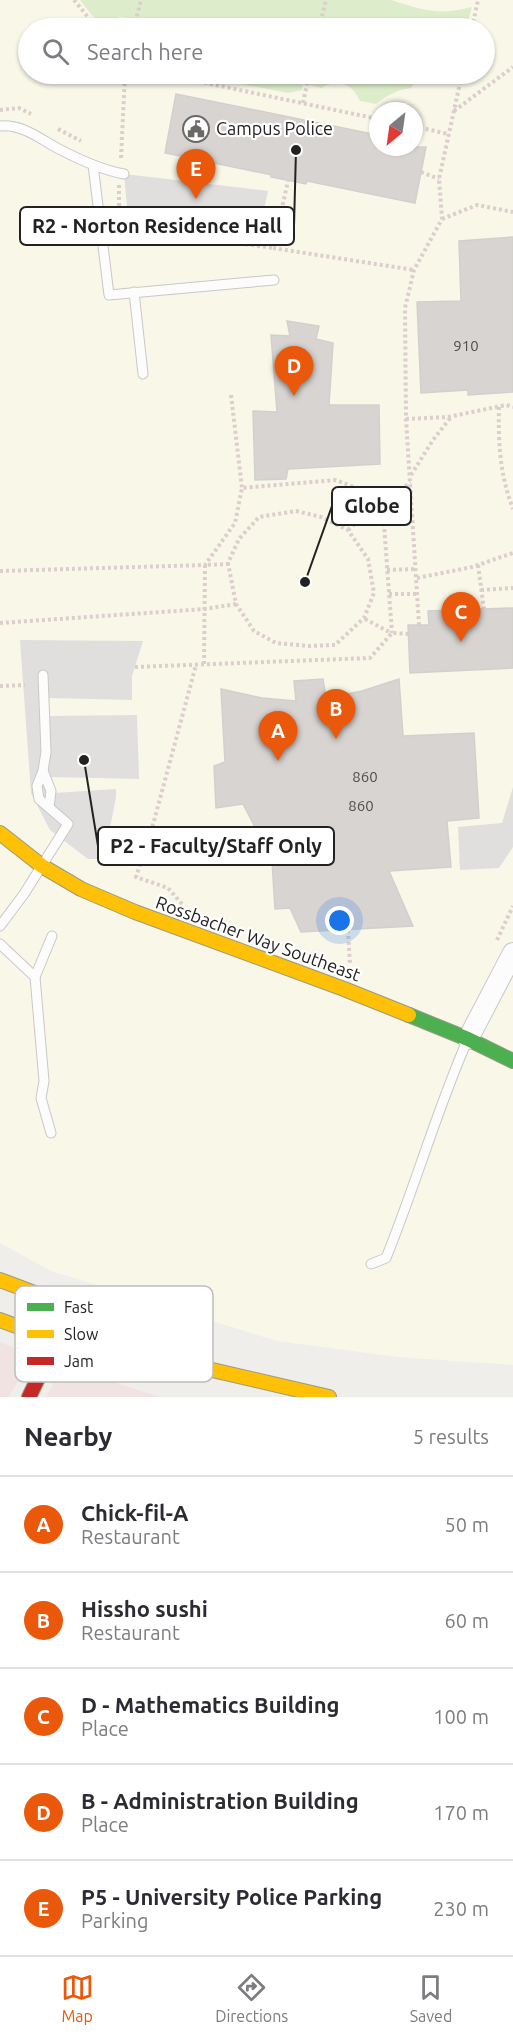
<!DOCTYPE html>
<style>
:root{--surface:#fff;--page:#f2f2f3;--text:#2b2b33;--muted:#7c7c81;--line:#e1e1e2;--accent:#ea580c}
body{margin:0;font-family:Ubuntu,sans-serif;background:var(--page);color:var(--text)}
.compass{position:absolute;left:369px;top:102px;width:54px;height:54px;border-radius:50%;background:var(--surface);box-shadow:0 2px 4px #0004;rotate:209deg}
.you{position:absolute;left:340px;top:921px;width:21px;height:21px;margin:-15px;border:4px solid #fff;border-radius:50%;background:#1a73e8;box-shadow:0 0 0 9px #1a73e833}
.badge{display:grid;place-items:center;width:39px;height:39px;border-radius:50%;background:var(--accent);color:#fff;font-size:20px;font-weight:700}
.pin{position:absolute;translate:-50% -50px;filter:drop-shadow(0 2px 3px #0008)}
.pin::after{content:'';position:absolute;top:32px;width:21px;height:18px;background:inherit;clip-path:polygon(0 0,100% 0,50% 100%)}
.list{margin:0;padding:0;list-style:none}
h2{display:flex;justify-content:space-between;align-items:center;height:78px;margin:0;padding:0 24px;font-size:26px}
h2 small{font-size:20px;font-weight:400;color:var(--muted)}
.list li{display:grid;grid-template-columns:39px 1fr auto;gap:18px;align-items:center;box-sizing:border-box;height:96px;padding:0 24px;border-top:2px solid var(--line)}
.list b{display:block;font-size:22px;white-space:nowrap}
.list p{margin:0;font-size:20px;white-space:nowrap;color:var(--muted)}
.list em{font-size:20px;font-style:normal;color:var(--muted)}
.icon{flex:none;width:33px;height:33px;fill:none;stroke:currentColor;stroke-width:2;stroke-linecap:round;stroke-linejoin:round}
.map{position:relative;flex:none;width:513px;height:1397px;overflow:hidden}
.search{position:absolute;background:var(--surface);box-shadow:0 2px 4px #0004;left:18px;right:18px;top:18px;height:66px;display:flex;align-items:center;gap:15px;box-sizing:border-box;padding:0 21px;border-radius:33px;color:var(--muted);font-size:22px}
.sheet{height:558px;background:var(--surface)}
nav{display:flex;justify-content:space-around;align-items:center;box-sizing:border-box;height:84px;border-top:2px solid var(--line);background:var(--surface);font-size:16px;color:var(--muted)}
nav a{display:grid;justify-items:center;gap:3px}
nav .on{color:var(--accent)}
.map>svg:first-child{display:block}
.commercial{fill:#f1e3e1}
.education{fill:#f8f7e8;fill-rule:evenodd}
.grass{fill:#ddeccb}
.parking{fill:#e0dfde}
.building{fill:#d7d4d2;stroke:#d3d0cc;stroke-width:1.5}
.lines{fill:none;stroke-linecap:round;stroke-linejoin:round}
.lane-casing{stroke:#c9c8c7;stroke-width:11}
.street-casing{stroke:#c9c8c7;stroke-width:22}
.fast-casing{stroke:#999a82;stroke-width:16}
.slow-casing{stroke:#999a82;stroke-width:16}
.jam-casing{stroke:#999a82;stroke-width:16}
.path{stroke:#dccecd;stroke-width:4;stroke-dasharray:3 3;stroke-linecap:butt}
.lane{stroke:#fdfcfc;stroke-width:9}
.street{stroke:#fdfcfc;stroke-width:20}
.fast{stroke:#4caf50;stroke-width:14}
.slow{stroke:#ffc107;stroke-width:14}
.jam{stroke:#c62828;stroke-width:14}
.labels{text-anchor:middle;stroke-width:4.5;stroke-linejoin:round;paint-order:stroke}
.number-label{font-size:15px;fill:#4f4e4e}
.poi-label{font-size:18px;fill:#222;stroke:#fff;text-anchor:start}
.street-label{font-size:18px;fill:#222;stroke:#fff}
.key{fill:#fff;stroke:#bdbdbd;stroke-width:1.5}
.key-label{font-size:16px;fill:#222}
.leader{fill:none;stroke:#222;stroke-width:2}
.callout-dot{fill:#222;stroke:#fff;stroke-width:2}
.callout{fill:#fff;stroke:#222;stroke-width:2}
.callout-label{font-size:20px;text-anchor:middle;font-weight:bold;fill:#222}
</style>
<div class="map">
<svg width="513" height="1397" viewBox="0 0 513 1397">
<rect width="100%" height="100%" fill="#f0eeeb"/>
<g class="commercial">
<path d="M0,1342L23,1351L26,1367L9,1397H0Z"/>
<path d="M69,1368L160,1397H46L60,1372Z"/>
</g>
<path class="education" d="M0,0H513V1365L398,1357L277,1341L51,1271L0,1243ZM28,28H484V74H28ZM378,111H414V147H378Z"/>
<g class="grass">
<path d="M80,0H391C423,10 438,16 472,7L466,28H165L140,20L119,17L102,28Z"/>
<path d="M192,74H424L418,76L411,88C396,90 388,95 376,104L360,101C352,83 338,79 321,88L303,83L302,90L288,93L193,75Z"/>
</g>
<g class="parking">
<path d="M124,174L268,191L262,218L214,209L209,219L127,206Z"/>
<path d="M20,640L143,641L132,676V700L49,698L50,716L137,715L139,779L50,777L54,793L116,789V797L107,843L98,859H88L50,830L31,793Z"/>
<path d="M513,787V847L499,868L460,870L458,827L502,823Z"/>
</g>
<g class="building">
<path d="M176,94L378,135V147H426L415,203L307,181L306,184L271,177L272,175L165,153Z"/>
<path d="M513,237V392L468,395V390L421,393L417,302L461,301L459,241Z"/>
<path d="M287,321L319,326L316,339L333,343L329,405H379L380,464L288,469L286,479L255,480L253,411L277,412L271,335L290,336Z"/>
<path d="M513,608V668L410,673L408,625H429L428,611Z"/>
<path d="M323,679L326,698L362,691L399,679L403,736L474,733L479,818L447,821L451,867L389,871L413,926L301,932L290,908L275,909L270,829H256L243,804L216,808L214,766L225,762L221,689L262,698L296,701L294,681Z"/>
</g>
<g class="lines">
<defs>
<g id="lane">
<path d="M0,126C22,124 39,138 57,148C78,159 101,170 124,174"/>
<path d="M93,165L109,295L274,280"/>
<path d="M134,292L143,374"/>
<path d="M43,771L51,791L49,807"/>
<path d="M0,926L24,894L68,824L39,799L37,786L43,771L46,752L43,675"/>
<path d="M0,944L35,977L44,1081L41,1098L51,1133"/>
<path d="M35,977L52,936"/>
<path d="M371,1264L386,1258C415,1187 436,1112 467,1041"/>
</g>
<path id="street" d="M468,1039L513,953"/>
<path id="fast" d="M409,1015L468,1039L513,1061"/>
<g id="slow">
<path d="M0,833L42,866L81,889L135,912L344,989L409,1015"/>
<path d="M0,1280L69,1306L127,1345"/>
<path d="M0,1320L56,1341L129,1346L195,1366L329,1397"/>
</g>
<path id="jam" d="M29,1397L56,1341L69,1306"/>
</defs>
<use href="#lane" class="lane-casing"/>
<use href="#street" class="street-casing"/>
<use href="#fast" class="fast-casing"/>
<use href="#slow" class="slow-casing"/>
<use href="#jam" class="jam-casing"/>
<g class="path">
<path d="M74,0L97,28"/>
<path d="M134,28L141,0"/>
<path d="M319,28L326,0"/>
<path d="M472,28L478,0"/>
<path d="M163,74L378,119"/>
<path d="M303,103L309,74"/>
<path d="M0,110L19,108L31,114"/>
<path d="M454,111L513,67"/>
<path d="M414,126L448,134"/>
<path d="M58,129L81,141"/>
<path d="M121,158L125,74"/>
<path d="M421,172L439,179"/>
<path d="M119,185V216L143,230L273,248L288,181"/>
<path d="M442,219L477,205L513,212"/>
<path d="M273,248L414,270"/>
<path d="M231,395L242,488"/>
<path d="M499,407C498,443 500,475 513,509"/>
<path d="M406,419L448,417L506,405L513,407"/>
<path d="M411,475L433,440L451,417"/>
<path d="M296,511L321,517L348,530L368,559L374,593L364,618L335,645L309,646L276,643L254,631L236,604L228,563L239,539L259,517Z"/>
<path d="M348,530L382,498L392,633"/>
<path d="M478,565L484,609"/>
<path d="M387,570L417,569"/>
<path d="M0,571L205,565L235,523L242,488L336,480L382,498L411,483"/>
<path d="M417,578L472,567L513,553"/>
<path d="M481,590L513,588"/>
<path d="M389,594H418"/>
<path d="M365,619L391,633"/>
<path d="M0,623L205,609L236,604"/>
<path d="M419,625L406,419L405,308L414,270L442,219L439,179L462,74"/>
<path d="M204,664L205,565L229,564"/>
<path d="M135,667L370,658L392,633L409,634"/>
<path d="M0,686L25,685"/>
<path d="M151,832L256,829"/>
<path d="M182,904L168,888L136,877L151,832L196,665"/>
<path d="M348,930L350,965"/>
<path d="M497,940L513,906"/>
</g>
<use href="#lane" class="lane"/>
<use href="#street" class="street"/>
<use href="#fast" class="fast"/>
<use href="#slow" class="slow"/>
<use href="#jam" class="jam"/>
</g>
<defs>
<symbol id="civic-ring" viewBox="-11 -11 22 22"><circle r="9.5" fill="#fff" stroke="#6a6968" stroke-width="1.5"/><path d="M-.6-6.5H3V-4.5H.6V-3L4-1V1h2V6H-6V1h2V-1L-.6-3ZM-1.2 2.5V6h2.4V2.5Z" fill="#6a6968"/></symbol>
</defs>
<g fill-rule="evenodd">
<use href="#civic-ring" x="181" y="114" width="30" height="30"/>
</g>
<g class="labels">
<g class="number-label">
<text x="466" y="351">910</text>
<text x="365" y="782">860</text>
<text x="361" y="811">860</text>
</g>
<g class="poi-label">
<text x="216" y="135">Campus Police</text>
</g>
<g class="street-label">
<text transform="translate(258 939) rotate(20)" y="6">Rossbacher Way Southeast</text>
</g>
</g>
<rect x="15" y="1286" width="198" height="96" rx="9" class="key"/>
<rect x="27" y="1303" width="27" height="8" fill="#4caf50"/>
<rect x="27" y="1330" width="27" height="8" fill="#ffc107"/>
<rect x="27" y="1357" width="27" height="8" fill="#c62828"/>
<g class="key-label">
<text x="64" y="1313">Fast</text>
<text x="64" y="1340">Slow</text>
<text x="64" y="1367">Jam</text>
</g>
<path class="leader" d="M296 150L294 226M305 582L332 506M84 760L98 846"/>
<g class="callout-dot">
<circle cx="296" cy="150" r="6"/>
<circle cx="305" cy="582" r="6"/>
<circle cx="84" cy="760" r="6"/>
</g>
<g class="callout">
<rect x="20" y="207" width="274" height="38" rx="6"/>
<rect x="332" y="487" width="79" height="38" rx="6"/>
<rect x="98" y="827" width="236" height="38" rx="6"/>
</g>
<g class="callout-label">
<text x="157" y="233">R2 - Norton Residence Hall</text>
<text x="372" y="513">Globe</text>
<text x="216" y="853">P2 - Faculty/Staff Only</text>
</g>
</svg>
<svg class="compass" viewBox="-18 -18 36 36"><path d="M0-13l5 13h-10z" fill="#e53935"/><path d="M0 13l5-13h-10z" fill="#7c7c81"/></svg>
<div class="you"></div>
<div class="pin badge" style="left:278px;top:761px">A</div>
<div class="pin badge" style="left:336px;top:739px">B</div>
<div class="pin badge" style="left:461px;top:642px">C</div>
<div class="pin badge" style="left:294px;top:396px">D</div>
<div class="pin badge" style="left:196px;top:199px">E</div>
<div class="search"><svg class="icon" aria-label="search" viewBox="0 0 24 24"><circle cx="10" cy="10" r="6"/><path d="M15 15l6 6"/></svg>Search here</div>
</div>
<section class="sheet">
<h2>Nearby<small>5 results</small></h2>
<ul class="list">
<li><span class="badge">A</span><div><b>Chick-fil-A</b><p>Restaurant</p></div><em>50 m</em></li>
<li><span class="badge">B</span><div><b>Hissho sushi</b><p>Restaurant</p></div><em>60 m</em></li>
<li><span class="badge">C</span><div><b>D - Mathematics Building</b><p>Place</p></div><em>100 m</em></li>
<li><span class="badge">D</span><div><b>B - Administration Building</b><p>Place</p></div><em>170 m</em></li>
<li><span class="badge">E</span><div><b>P5 - University Police Parking</b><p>Parking</p></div><em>230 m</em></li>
</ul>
</section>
<nav>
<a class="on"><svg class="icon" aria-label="map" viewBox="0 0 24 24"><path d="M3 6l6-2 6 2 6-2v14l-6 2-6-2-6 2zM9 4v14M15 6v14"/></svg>Map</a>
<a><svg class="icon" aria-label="directions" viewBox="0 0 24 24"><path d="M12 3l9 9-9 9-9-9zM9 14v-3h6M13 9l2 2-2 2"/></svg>Directions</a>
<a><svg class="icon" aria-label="saved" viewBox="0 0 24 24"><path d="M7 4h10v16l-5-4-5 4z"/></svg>Saved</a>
</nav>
